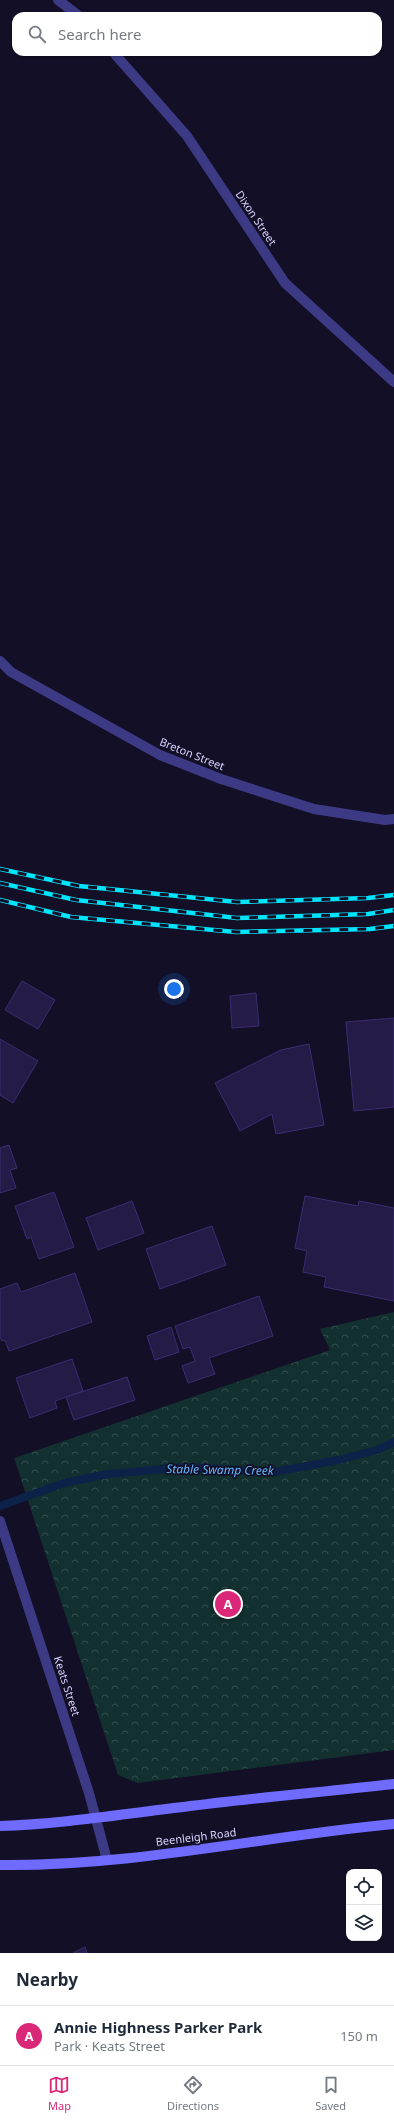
<!DOCTYPE html>
<meta charset="utf-8">
<style>
:root{--surface:#fff;--page:#f6f6f7;--text:#1f2937;--muted:#747a83;--line:#e0e1e3;--accent:#db2777}
body{margin:0;font-family:"Noto Sans",sans-serif;background:var(--page);color:var(--text)}
.controls{position:absolute;right:12px;bottom:12px;display:grid;overflow:hidden;border-radius:8px;box-shadow:0 1px 3px #0004}
.controls button{width:36px;height:36px;display:grid;place-items:center;padding:0;border:0;border-bottom:1px solid var(--line);background:var(--surface);color:var(--text);font:20px sans-serif}
.you{position:absolute;left:174px;top:989px;width:14px;height:14px;margin:-10px;border:3px solid #fff;border-radius:50%;background:#1a73e8;box-shadow:0 0 0 6px #1a73e833}
.badge{display:grid;place-items:center;width:26px;height:26px;border-radius:50%;background:var(--accent);color:#fff;font-size:13px;font-weight:700}
.pin{position:absolute;translate:-50% -50%;border:2px solid #fff;box-shadow:0 1px 4px #0006}
.list{margin:0;padding:0;list-style:none}
h2{display:flex;justify-content:space-between;align-items:center;height:52px;margin:0;padding:0 16px;font-size:17px}
h2 small{font-size:13px;font-weight:400;color:var(--muted)}
.list li{display:grid;grid-template-columns:26px 1fr auto;gap:12px;align-items:center;box-sizing:border-box;height:60px;padding:0 16px;border-top:1px solid var(--line)}
.list b{display:block;font-size:15px;white-space:nowrap}
.list p{margin:0;font-size:13px;white-space:nowrap;color:var(--muted)}
.list em{font-size:13px;font-style:normal;color:var(--muted)}
.icon{flex:none;width:22px;height:22px;fill:none;stroke:currentColor;stroke-width:2;stroke-linecap:round;stroke-linejoin:round}
.map{position:relative;flex:none;width:394px;height:1953px;overflow:hidden}
.search{position:absolute;background:var(--surface);box-shadow:0 1px 3px #0004;left:12px;right:12px;top:12px;height:44px;display:flex;align-items:center;gap:10px;box-sizing:border-box;padding:0 14px;border-radius:12px;color:var(--muted);font-size:15px}
.sheet{height:112px;background:var(--surface)}
nav{display:flex;justify-content:space-around;align-items:center;box-sizing:border-box;height:56px;border-top:1px solid var(--line);background:var(--surface);font-size:11px;color:var(--muted)}
nav a{display:grid;justify-items:center;gap:2px}
nav .on{color:var(--accent)}
.map>svg:first-child{display:block}
.forest{fill:url(#forest-crowns)}
.lines{fill:none;stroke-linecap:round;stroke-linejoin:round}
.stream{stroke:#0c2248;stroke-width:8}
.building{fill:#241b47;stroke:#3b2d73}
.street{stroke:#3d3a85;stroke-width:10}
.secondary{stroke:#6f6bff;stroke-width:10}
.rail-casing{stroke:#00e5ff;stroke-width:4.5}
.rail{stroke:#130f26;stroke-width:3;stroke-dasharray:9;stroke-linecap:butt}
.labels{text-anchor:middle;stroke-width:3.5;stroke-linejoin:round;paint-order:stroke}
.street-label{font-size:11px;fill:#d9d4ff;stroke:#130f26}
.water-label{font-size:12px;font-style:italic;fill:#62b6ff;stroke:#130f26}
</style>
<div class="map">
<svg width="394" height="1953" viewBox="0 0 394 1953">
<defs>
<pattern id="forest-crowns" width="20" height="18" patternUnits="userSpaceOnUse"><rect width="20" height="18" fill="#12302f"/><path d="M2 6a3 3 0 1 1 6 0M12 15a3 3 0 1 1 6 0" fill="none" stroke="#344d4e"/></pattern>
</defs>
<rect width="100%" height="100%" fill="#130f26"/>
<path class="forest" d="M394,1312V1750L138,1783L118,1775L14,1458L330,1350L320,1329Z"/>
<g class="lines">
<path class="stream" d="M0,1506L64,1483L108,1474L186,1467L275,1472L338,1460L377,1450L394,1442"/>
</g>
<g class="building">
<path d="M22,981L55,1000L38,1029L5,1010Z"/>
<path d="M256,993L259,1026L232,1028L230,996Z"/>
<path d="M394,1018V1107L354,1111L346,1022Z"/>
<path d="M0,1039L38,1061L13,1103L0,1095Z"/>
<path d="M309,1044L324,1125L276,1134L272,1114L240,1131L215,1083L281,1050Z"/>
<path d="M9,1145L17,1168L10,1170L16,1188L0,1193V1148Z"/>
<path d="M54,1192L74,1247L39,1259L31,1237L27,1239L15,1206Z"/>
<path d="M305,1196L358,1206L359,1201L394,1208V1301L324,1287L326,1277L303,1272L307,1251L295,1248Z"/>
<path d="M132,1201L144,1233L98,1250L86,1218Z"/>
<path d="M212,1226L226,1265L160,1289L146,1249Z"/>
<path d="M75,1273L92,1322L9,1351L5,1340L2,1341L0,1337V1289L17,1283L21,1292Z"/>
<path d="M259,1296L273,1336L209,1358L215,1374L188,1383L182,1366L195,1361L190,1347L183,1349L175,1326Z"/>
<path d="M171,1327L179,1352L155,1360L147,1336Z"/>
<path d="M72,1359L83,1391L55,1401L57,1408L30,1418L16,1378Z"/>
<path d="M127,1377L135,1400L74,1420L66,1397Z"/>
<path d="M85,1947L87,1953H73Z"/>
</g>
<g class="lines">
<g class="street">
<path d="M58,0L79,16"/>
<path d="M113,52L187,136L285,283L394,382"/>
<path d="M0,661L11,672L160,755L221,779L314,809L385,820L394,819"/>
<path d="M0,1521L89,1793L107,1860"/>
</g>
<g class="secondary">
<path d="M0,1826C62,1824 122,1814 183,1807C253,1798 324,1792 394,1784"/>
<path d="M0,1865C132,1867 263,1836 394,1824"/>
</g>
<defs>
<g id="rail">
<path d="M0,869L79,886L237,902L368,898L394,895"/>
<path d="M0,883L76,900L237,918L368,914L394,910"/>
<path d="M0,900L71,917L236,932L370,929L394,926"/>
</g>
</defs>
<use href="#rail" class="rail-casing"/>
<use href="#rail" class="rail"/>
</g>
<g class="labels">
<g class="street-label">
<text transform="translate(256 218) rotate(56)" y="4">Dixon Street</text>
<text transform="translate(192 754) rotate(22)" y="4">Breton Street</text>
<text transform="translate(67 1686) rotate(72)" y="4">Keats Street</text>
<text transform="translate(196 1837) rotate(-7)" y="4">Beenleigh Road</text>
</g>
<g class="water-label">
<text transform="translate(220 1470) rotate(1)" y="4">Stable Swamp Creek</text>
</g>
</g>
</svg>
<div class="controls">
<button><svg class="icon" aria-label="locate" viewBox="0 0 24 24"><circle cx="12" cy="12" r="6"/><path d="M12 2v4M12 18v4M2 12h4M18 12h4"/></svg></button>
<button><svg class="icon" aria-label="layers" viewBox="0 0 24 24"><path d="M12 4l9 5-9 5-9-5zM3 14l9 5 9-5"/></svg></button>
</div>
<div class="you"></div>
<div class="pin badge" style="left:228px;top:1604px">A</div>
<div class="search"><svg class="icon" aria-label="search" viewBox="0 0 24 24"><circle cx="10" cy="10" r="6"/><path d="M15 15l6 6"/></svg>Search here</div>
</div>
<section class="sheet">
<h2>Nearby<small></small></h2>
<ul class="list">
<li><span class="badge">A</span><div><b>Annie Highness Parker Park</b><p>Park · Keats Street</p></div><em>150 m</em></li>
</ul>
</section>
<nav>
<a class="on"><svg class="icon" aria-label="map" viewBox="0 0 24 24"><path d="M3 6l6-2 6 2 6-2v14l-6 2-6-2-6 2zM9 4v14M15 6v14"/></svg>Map</a>
<a><svg class="icon" aria-label="directions" viewBox="0 0 24 24"><path d="M12 3l9 9-9 9-9-9zM9 14v-3h6M13 9l2 2-2 2"/></svg>Directions</a>
<a><svg class="icon" aria-label="saved" viewBox="0 0 24 24"><path d="M7 4h10v16l-5-4-5 4z"/></svg>Saved</a>
</nav>
